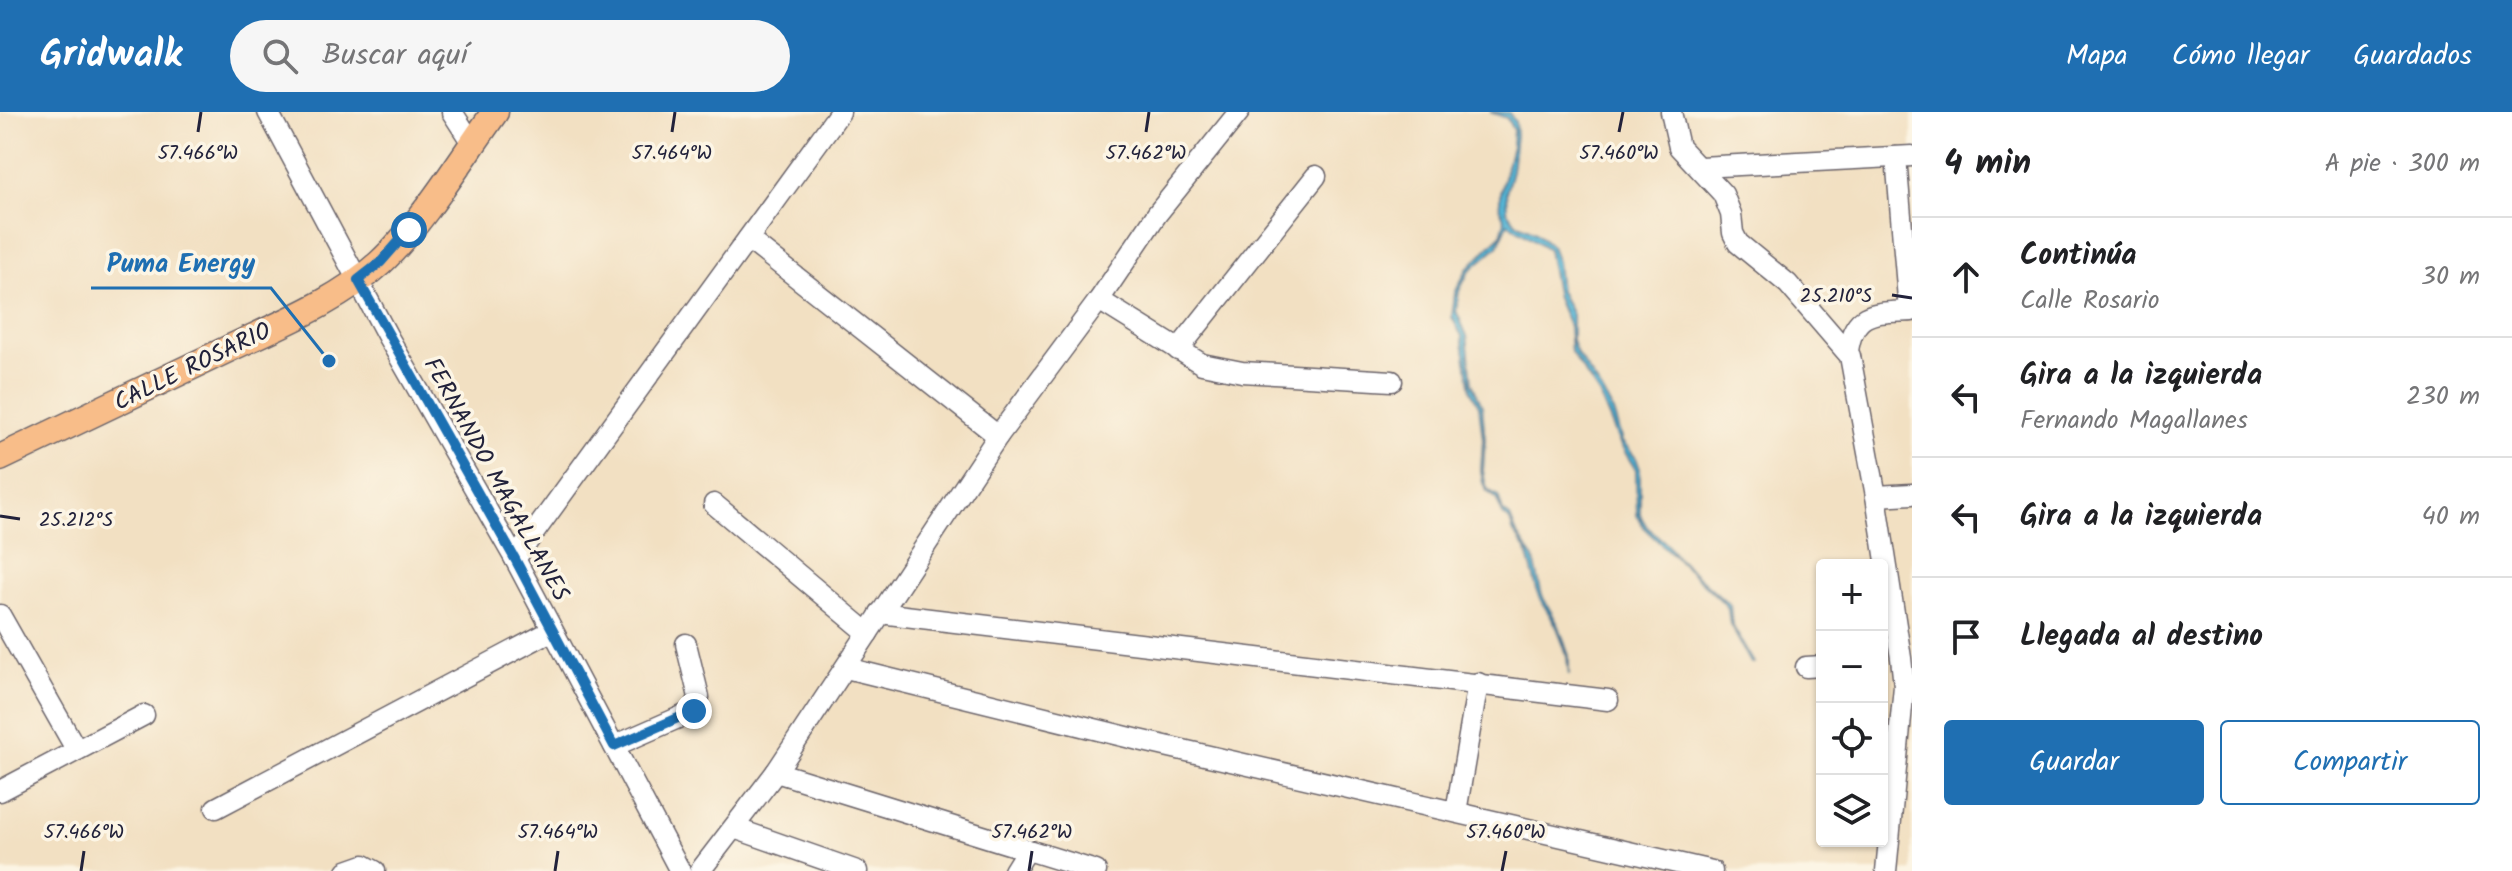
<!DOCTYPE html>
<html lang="es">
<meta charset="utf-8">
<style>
:root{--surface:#fff;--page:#f6f6f6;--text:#202124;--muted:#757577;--line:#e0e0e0;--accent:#1f6fb2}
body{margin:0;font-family:Kalam,sans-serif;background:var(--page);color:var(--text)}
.controls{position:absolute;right:24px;bottom:24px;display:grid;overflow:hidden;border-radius:8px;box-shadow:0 2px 6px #0004}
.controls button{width:72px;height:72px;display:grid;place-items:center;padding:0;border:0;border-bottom:2px solid var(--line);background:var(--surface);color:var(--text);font:40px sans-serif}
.stop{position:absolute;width:24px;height:24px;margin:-18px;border:6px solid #1f6fb2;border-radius:50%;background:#fff}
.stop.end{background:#1f6fb2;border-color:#fff;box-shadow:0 2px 8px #0008}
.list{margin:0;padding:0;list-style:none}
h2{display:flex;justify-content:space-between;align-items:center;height:104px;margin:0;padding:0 32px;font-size:34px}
h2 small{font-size:26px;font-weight:400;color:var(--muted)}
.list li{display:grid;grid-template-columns:52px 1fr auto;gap:24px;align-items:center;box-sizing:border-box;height:120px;padding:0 32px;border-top:2px solid var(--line)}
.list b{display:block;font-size:30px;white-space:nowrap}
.list p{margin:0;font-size:26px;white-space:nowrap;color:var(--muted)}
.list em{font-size:26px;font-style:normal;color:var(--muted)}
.actions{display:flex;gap:16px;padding:24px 32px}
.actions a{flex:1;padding:18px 0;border:2px solid var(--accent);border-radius:8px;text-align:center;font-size:28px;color:var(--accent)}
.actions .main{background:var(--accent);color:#fff}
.icon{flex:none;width:44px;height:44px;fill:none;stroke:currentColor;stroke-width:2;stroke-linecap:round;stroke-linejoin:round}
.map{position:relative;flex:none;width:1912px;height:759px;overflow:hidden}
header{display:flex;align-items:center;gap:48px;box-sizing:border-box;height:112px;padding:0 40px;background:var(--accent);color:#fff}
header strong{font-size:38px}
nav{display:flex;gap:44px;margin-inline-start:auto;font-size:28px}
.search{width:560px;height:72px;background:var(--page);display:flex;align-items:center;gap:20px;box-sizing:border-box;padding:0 28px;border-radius:44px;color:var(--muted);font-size:30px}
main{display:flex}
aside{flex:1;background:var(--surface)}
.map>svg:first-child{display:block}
.water{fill:#57b6d6;stroke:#3c6c88;stroke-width:2}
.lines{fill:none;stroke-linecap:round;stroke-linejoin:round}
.minor-casing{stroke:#6b646a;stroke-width:23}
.major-casing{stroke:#6b646a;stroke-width:29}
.minor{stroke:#fff;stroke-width:20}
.major{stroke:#f8bd89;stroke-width:26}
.route{stroke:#1f6fb2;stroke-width:10}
.ticks{fill:none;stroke:#22223b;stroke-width:3}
.labels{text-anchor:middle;stroke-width:7;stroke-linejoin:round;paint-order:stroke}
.street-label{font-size:24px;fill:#22223b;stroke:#fcf5e5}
.ticks-label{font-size:20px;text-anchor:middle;fill:#22223b;stroke:#fcf5e5;stroke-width:7;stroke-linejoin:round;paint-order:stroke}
.leader{fill:none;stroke:#1f6fb2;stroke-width:3}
.callout-dot{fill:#1f6fb2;stroke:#fcf5e5;stroke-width:3}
.callout-label{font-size:26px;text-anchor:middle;font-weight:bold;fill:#1f6fb2;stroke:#fcf5e5;stroke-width:7;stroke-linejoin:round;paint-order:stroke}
</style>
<header>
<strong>Gridwalk</strong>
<div class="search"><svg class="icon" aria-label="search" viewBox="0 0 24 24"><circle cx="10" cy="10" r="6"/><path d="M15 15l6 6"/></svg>Buscar aquí</div>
<nav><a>Mapa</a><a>Cómo llegar</a><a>Guardados</a></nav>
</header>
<main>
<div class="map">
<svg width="1912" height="759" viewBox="0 0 1912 759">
<rect width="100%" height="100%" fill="#fcf5e5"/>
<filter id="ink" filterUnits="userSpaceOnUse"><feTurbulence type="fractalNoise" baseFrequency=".0125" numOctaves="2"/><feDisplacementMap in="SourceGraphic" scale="16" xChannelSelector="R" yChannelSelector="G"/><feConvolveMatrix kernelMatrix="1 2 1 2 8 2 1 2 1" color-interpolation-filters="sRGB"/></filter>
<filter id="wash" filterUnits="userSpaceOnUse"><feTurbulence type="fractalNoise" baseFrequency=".006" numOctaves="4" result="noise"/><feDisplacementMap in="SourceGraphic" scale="32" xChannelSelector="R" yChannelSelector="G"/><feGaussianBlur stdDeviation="1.8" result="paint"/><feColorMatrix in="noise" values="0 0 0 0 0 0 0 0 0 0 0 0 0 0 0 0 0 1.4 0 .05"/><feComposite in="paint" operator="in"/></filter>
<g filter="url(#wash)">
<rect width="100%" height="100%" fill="#f2e0c2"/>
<path class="water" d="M1490,0L1509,1L1515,10L1516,23L1512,58L1506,80L1507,99L1516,111L1536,120L1551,134L1557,150L1560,179L1572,203V229L1577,242L1602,279L1613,300L1622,330L1636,346L1640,357V403L1647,415L1667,432L1676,445L1730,493L1732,513L1754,551H1751L1730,512L1728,497L1723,490L1644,416L1637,403L1636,358L1620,332L1600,284L1571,240L1569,214L1557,186L1548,137L1508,111L1498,134L1469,159L1459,179L1456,199L1467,224L1472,271L1482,294L1485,327L1483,359L1485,370L1488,378L1498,384L1503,400L1510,405L1516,420L1534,447L1542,484L1559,514L1569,544V564L1567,544L1557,515L1539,485L1527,439L1514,421L1510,409L1503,403L1496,386L1487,379L1483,371L1481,359L1483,327L1479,294L1471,279L1462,224L1452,205L1455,181L1467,157L1501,123L1505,109L1500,96V81L1512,34L1513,18L1507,6Z"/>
</g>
<g filter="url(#ink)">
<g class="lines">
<defs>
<g id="minor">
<path d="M268,0L388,225L515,447L680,759"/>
<path d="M452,0L472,31"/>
<path d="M1671,0L1679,35L1723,82L1731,102L1733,121L1738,131L1788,172L1850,244L1876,384L1901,546L1904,574L1886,759"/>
<path d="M1896,45L1909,199"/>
<path d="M1700,55L1912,44"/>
<path d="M748,127L998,324"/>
<path d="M1099,188L1202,252L1242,260L1392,269"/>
<path d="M1178,238L1316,64"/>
<path d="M1848,239C1854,197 1876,201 1912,199"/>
<path d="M1876,384L1912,382"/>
<path d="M714,392L868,521"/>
<path d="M515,447L840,0"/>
<path d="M880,501L1608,588"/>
<path d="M0,503L76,637"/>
<path d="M1806,555L1822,554"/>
<path d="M846,556L1139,628L1712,759"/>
<path d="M614,634L694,599L699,585L686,532"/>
<path d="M776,660L1096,759"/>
<path d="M0,679L144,603"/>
<path d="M216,696L551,519"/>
<path d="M1456,700L1478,571"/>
<path d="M734,716L857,759"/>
<path d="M347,759L364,753L375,759"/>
<path d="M700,759L776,660L998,324L1099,188L1157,102L1239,0"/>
<path d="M1014,759L1027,738"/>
</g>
<path id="major" d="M0,346C75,310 151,274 226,238C278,213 337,190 380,151C421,113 462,46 495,0"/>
</defs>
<use href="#minor" class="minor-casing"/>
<use href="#major" class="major-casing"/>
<use href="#minor" class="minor"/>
<use href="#major" class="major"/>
</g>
</g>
<g class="lines" filter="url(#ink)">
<path class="route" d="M409,118L381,150L358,168L515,447L614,634L694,599"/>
</g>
<path class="ticks" d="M198,20L201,0M672,20L675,0M1146,20L1149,0M1619,20L1623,0M1892,183L1912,186M0,404L20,407M81,759L84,739M555,759L558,739M1029,759L1032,739M1502,759L1506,739"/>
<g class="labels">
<g class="street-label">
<text transform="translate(192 254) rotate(-26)" y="8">CALLE ROSARIO</text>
<text transform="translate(497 367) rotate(61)" y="8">FERNANDO MAGALLANES</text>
</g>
</g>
<g class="ticks-label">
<text x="198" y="47">57.466°W</text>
<text x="672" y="47">57.464°W</text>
<text x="1146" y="47">57.462°W</text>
<text x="1619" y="47">57.460°W</text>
<text x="1836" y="190">25.210°S</text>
<text x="76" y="414">25.212°S</text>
<text x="84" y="726">57.466°W</text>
<text x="558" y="726">57.464°W</text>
<text x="1032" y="726">57.462°W</text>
<text x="1506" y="726">57.460°W</text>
</g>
<path class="leader" d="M329 249L271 176H91"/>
<circle class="callout-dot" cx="329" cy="249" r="8"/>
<g class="callout-label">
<text x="181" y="160">Puma Energy</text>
</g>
</svg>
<div class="controls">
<button>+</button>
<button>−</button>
<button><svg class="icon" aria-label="locate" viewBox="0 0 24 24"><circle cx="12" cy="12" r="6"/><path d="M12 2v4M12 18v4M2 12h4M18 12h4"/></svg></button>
<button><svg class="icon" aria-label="layers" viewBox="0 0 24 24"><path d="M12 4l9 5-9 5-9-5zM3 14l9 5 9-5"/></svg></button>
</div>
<div class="stop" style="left:409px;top:118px"></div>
<div class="stop end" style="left:694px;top:599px"></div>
</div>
<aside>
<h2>4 min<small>A pie · 300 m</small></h2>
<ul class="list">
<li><svg class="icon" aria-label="ahead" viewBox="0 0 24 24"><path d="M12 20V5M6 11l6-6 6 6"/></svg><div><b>Continúa</b><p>Calle Rosario</p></div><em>30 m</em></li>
<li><svg class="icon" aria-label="left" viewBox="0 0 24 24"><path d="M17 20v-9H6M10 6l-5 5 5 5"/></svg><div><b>Gira a la izquierda</b><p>Fernando Magallanes</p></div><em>230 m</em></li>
<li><svg class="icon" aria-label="left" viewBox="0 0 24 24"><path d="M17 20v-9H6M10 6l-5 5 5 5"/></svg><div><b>Gira a la izquierda</b></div><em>40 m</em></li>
<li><svg class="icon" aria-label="arrive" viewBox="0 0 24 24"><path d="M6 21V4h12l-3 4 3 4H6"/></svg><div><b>Llegada al destino</b></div></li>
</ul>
<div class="actions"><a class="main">Guardar</a><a>Compartir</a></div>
</aside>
</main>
